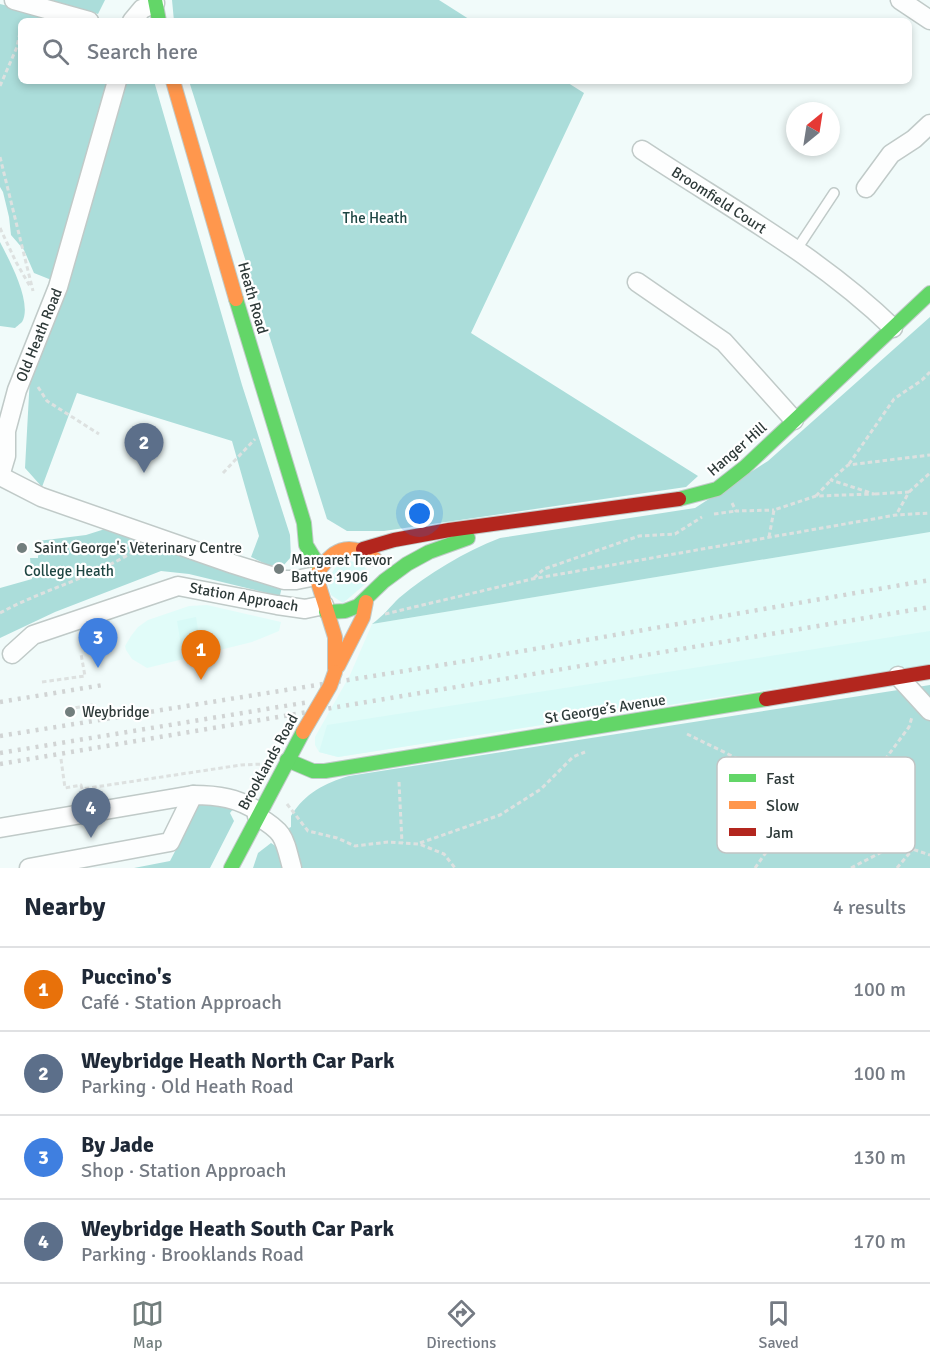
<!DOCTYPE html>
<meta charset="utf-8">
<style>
:root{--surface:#fff;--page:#f6f6f7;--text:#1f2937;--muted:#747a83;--line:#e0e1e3;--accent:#727e7d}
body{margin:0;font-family:Signika,sans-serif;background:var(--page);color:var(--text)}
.compass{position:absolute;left:786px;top:102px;width:54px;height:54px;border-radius:50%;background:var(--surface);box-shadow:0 3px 9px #0003;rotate:30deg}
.you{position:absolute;left:420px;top:514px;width:21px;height:21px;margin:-15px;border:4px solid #fff;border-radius:50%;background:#1a73e8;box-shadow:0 0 0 9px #1a73e833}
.badge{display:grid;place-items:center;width:39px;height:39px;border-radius:50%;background:var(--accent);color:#fff;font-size:20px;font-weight:700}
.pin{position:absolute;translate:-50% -50px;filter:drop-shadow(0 2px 3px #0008)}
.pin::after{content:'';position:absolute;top:32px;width:21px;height:18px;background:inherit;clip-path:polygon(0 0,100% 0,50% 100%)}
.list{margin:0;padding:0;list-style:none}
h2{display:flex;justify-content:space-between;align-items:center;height:78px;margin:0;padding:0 24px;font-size:26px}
h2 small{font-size:20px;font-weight:400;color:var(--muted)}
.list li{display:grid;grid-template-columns:39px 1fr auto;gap:18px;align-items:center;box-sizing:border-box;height:84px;padding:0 24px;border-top:2px solid var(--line)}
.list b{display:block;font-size:22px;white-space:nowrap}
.list p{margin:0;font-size:20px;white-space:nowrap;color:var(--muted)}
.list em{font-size:20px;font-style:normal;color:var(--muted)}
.icon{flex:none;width:33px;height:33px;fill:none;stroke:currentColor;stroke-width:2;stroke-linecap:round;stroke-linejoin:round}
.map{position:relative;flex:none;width:930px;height:868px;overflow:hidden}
.search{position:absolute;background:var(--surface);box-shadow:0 3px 9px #0003;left:18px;right:18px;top:18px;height:66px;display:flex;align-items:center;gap:15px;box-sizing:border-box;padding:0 21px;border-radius:9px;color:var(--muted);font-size:22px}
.sheet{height:414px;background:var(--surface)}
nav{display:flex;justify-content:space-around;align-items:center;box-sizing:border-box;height:84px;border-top:2px solid var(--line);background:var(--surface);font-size:16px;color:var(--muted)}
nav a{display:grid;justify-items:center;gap:3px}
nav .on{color:var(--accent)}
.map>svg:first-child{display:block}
.built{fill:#e1fcf9}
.green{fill:#d8faf7}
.forest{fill:#abddda}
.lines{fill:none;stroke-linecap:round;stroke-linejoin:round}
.lane-casing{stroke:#c0cac8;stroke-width:12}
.street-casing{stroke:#c0cac8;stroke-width:21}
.fast-casing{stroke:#c0cac8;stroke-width:16}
.slow-casing{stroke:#c0cac8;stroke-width:16}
.jam-casing{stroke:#c0cac8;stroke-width:16}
.path{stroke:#dde1e0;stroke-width:3;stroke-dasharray:4.5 3;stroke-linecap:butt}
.lane{stroke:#fdfefe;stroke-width:9}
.street{stroke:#fdfefe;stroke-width:18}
.fast{stroke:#63d668;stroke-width:14}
.slow{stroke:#ff974d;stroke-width:14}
.jam{stroke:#b3261e;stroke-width:14}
.rail{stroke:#d1d4d4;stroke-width:4.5;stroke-dasharray:3 6;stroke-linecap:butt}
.slow-bridge-casing{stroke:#c0cac8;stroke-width:16;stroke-linecap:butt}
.slow-bridge{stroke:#ff974d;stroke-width:14}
.poi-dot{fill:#727e7d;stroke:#fff;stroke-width:2}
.labels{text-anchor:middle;stroke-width:4.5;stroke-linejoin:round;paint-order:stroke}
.street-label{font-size:15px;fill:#2e3a39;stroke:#fff}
.park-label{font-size:15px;fill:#1e4643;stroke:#fff}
.poi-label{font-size:15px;fill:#2e3a39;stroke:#fff;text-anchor:start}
.key{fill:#fff;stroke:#c0c4c4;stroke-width:1.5}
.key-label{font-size:16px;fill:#2e3a39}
</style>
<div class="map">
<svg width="930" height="868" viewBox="0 0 930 868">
<rect width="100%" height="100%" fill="#f1fbfa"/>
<g class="built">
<path d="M930,532V664L338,757L319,752L315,745V737L350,675L372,624Z"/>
<path d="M207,605L281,622L279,631L252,642L147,668L132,659L126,650L125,646L131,636L138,627L148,620L189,606Z"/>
</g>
<g class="green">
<path d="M348,561C359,562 370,567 370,580L343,603L331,595L327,581L335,568Z"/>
<path d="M196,617L200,643L181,645L177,621Z"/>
<path d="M930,631V664L338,757L319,752L327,725Z"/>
</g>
<g class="forest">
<path d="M51,0H105L98,14Z"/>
<path d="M172,0H439L472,21H174Z"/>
<path d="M0,4L69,21H21V81H112L54,281L34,273L24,250L11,235L9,217L3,192L0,187Z"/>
<path d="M123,81H154L242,385L290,535L291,557L283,566L268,565L251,557L259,536L232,441L77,393L42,487L25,468L30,376Z"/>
<path d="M189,81H565L584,93L471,333L698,476L686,487L384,531H347L327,519Z"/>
<path d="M0,242C9,260 33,303 22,322C21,323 16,327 15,328L0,326Z"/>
<path d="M930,317V532L372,624C383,616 390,607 399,598C429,573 464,552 500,538L695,508L768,461Z"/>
<path d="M105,529L282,587L280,595H275L189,574L161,571L55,612L0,638V588L32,579L30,558H38V541L86,535Z"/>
<path d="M930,685V868H299L289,828L291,827V816C305,793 325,783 349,776Z"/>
<path d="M218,804L233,809L230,813L234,821L210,868H134L170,861L199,805Z"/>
<path d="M271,843L277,847L283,868H253L258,853Z"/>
</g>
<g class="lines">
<defs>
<path id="lane" d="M797,249L834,193"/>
<g id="street">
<path d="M14,0L89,21"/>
<path d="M900,0L930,20"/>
<path d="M132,21L142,9L155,3"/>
<path d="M642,150C728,207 819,256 893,328"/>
<path d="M866,188L891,154L914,139L930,124"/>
<path d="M637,282L724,342L794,420"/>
<path d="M0,476L6,456V431L17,390L58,287L117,81"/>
<path d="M0,476L41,497L233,564L284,580H296L316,576"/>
<path d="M12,654L33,635L178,586L277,605L305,609L324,605"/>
<path d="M898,676L930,711"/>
<path d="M257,816C285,832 284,838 292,868"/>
<path d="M0,828L193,795C218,795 238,798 259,812"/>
<path d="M29,868L170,842L193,795"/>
</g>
<g id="fast">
<path d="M155,0L159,21"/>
<path d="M236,299L304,523L306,545L320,568"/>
<path d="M679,499L717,489L745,467L930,293"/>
<path d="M326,612L345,611L358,606L384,581L407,564L429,552L468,538"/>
<path d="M287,760L313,771H325L766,699"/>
<path d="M231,868L303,732"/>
</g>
<g id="slow">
<path d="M173,81L236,299"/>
<path d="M338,666L363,617L366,602"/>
<path d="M335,672V637L316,576C331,549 348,540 375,559"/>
</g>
<g id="jam">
<path d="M363,549L394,540L449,530L679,499"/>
<path d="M766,699L930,672"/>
</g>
</defs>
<use href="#lane" class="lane-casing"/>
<use href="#street" class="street-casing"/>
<use href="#fast" class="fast-casing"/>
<use href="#slow" class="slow-casing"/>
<use href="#jam" class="jam-casing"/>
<g class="path">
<path d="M0,86L17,47L21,27"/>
<path d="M0,157L33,291"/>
<path d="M0,228L16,262L31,288"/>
<path d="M38,387L47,401L99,434"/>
<path d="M849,464L894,399L922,380L930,372"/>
<path d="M223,473L255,439"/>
<path d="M909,492L930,473"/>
<path d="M875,494L909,492L896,515"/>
<path d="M816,496L831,480"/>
<path d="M732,503L736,511L774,510"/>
<path d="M714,514L736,511"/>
<path d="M769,537L774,510L816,496L874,494L831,480L848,465L930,455"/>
<path d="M534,578L544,569L639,536L675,534L702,517"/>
<path d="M0,613C44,589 95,577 137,549"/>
<path d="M385,614L532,579L896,515L930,513"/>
<path d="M101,631L105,650"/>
<path d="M42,682L85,676L81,654"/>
<path d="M68,709L93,705"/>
<path d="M687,734L820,799L897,844L930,855"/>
<path d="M61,759L65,788L81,785L82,789L241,765L263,764"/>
<path d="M399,782L402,843"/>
<path d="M287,804L308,831L337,838L355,846L388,842L419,844L444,854L455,868"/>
<path d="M420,843L500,815L541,789L573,757L585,752"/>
<path d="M755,868L784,827L820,799L881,765L909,727L912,717"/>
<path d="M851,868L897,844"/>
<path d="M897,868L913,849"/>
</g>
<use href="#lane" class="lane"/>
<use href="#street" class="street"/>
<use href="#fast" class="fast"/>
<use href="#slow" class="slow"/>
<use href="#jam" class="jam"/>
<g class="rail">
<path d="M0,702L103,685"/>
<path d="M0,736L460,662L930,580"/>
<path d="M0,753L309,702"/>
<path d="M0,764L930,607"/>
</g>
<defs>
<path id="slow-bridge" d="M303,732L330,686L335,672"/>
</defs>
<use href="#slow-bridge" class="slow-bridge-casing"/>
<use href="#slow-bridge" class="slow-bridge"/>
</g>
<g class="poi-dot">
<circle cx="22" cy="548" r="6"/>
<circle cx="279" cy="569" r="6"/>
<circle cx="70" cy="712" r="6"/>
</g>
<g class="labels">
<g class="street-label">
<text transform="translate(719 200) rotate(33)" y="5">Broomfield Court</text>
<text transform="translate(253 298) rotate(74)" y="5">Heath Road</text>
<text transform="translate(39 335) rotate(-68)" y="5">Old Heath Road</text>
<text transform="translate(737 449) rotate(-41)" y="5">Hanger Hill</text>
<text transform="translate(244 597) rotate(10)" y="5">Station Approach</text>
<text transform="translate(605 709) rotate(-9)" y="5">St George’s Avenue</text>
<text transform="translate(268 762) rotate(-61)" y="5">Brooklands Road</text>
</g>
<g class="park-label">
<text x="375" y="223">The Heath</text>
<text x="69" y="576">College Heath</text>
</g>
<g class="poi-label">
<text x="34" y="553">Saint George's Veterinary Centre</text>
<text x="291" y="565">Margaret Trevor<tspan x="291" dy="17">Battye 1906</tspan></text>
<text x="82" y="717">Weybridge</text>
</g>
</g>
<rect x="717" y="757" width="198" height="96" rx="9" class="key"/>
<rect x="729" y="774" width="27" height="8" fill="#63d668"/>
<rect x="729" y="801" width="27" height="8" fill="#ff974d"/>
<rect x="729" y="828" width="27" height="8" fill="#b3261e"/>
<g class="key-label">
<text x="766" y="784">Fast</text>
<text x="766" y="811">Slow</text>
<text x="766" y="838">Jam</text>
</g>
</svg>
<svg class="compass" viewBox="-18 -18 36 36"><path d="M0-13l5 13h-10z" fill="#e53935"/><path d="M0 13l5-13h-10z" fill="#747a83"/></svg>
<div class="you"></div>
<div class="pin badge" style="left:201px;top:680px;background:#e8710a">1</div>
<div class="pin badge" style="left:144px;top:473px;background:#5c6f8a">2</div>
<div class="pin badge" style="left:98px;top:668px;background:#3f7fe0">3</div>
<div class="pin badge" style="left:91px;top:838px;background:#5c6f8a">4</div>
<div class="search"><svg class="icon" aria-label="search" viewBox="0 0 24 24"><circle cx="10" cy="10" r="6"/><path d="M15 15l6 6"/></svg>Search here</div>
</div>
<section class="sheet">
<h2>Nearby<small>4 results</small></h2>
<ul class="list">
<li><span class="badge" style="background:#e8710a">1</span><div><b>Puccino's</b><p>Café · Station Approach</p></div><em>100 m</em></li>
<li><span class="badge" style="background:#5c6f8a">2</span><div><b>Weybridge Heath North Car Park</b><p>Parking · Old Heath Road</p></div><em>100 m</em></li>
<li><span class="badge" style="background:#3f7fe0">3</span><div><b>By Jade</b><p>Shop · Station Approach</p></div><em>130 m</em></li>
<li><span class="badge" style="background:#5c6f8a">4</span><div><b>Weybridge Heath South Car Park</b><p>Parking · Brooklands Road</p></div><em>170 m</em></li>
</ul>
</section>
<nav>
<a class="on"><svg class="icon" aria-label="map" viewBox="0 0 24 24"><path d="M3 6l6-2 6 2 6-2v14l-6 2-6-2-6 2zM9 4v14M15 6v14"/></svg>Map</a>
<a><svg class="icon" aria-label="directions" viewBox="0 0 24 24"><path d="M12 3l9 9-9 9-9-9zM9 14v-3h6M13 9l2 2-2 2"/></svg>Directions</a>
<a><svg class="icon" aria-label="saved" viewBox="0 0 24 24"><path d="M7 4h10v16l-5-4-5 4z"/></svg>Saved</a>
</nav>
